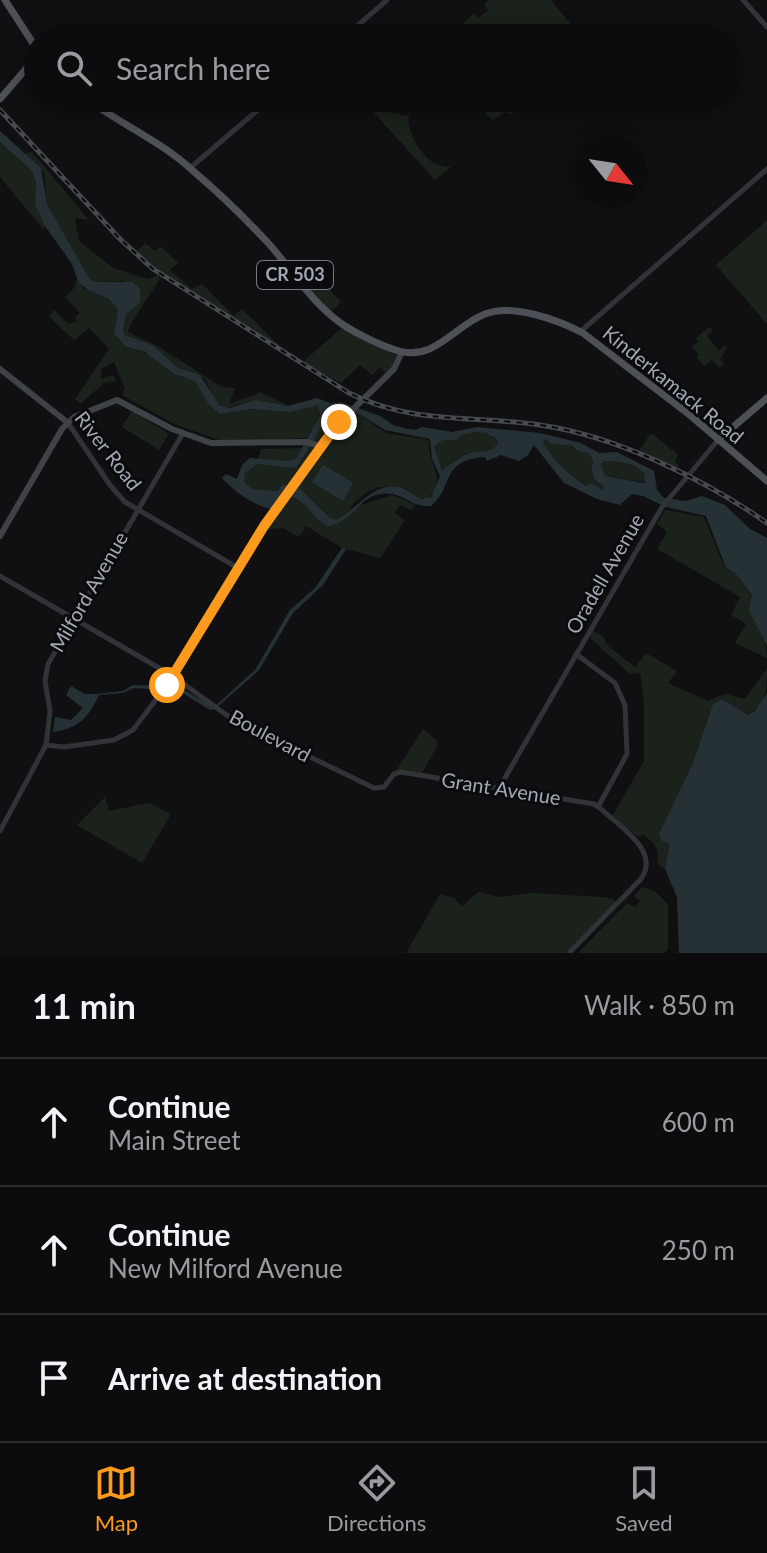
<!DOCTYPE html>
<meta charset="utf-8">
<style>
:root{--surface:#0c0c0e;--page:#1a1a1c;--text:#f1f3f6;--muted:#9a9b9e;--line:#2c2c2e;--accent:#fc9a1e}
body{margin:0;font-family:Lato,sans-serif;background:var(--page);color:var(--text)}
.compass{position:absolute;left:575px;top:136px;width:72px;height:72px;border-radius:50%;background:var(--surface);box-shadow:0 4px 20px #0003;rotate:120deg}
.stop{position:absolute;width:24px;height:24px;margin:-18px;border:6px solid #fc9a1e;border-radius:50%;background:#fff}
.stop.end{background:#fc9a1e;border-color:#fff;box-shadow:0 2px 8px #0008}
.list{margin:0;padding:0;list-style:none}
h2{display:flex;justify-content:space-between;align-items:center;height:104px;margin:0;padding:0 32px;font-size:34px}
h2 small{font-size:26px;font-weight:400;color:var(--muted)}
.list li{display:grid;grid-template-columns:52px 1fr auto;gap:24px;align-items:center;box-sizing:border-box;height:128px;padding:0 32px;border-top:2px solid var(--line)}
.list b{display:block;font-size:30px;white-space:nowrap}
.list p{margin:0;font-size:26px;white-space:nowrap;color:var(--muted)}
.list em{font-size:26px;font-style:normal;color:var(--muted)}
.icon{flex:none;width:44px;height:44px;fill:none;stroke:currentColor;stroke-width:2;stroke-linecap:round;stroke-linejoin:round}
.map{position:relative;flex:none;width:767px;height:953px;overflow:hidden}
.search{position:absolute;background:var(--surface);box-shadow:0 4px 20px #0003;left:24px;right:24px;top:24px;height:88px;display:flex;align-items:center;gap:20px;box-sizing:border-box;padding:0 28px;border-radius:44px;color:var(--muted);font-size:30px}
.sheet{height:488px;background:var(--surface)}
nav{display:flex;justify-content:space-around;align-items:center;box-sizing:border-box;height:112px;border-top:2px solid var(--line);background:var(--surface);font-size:22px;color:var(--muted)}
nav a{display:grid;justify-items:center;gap:4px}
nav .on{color:var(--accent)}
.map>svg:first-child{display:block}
.green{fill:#1a221b}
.water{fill:#263136;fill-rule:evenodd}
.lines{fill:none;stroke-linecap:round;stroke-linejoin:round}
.tertiary{stroke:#313337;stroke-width:5}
.secondary{stroke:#3f4247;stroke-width:6}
.primary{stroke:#4d5056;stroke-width:7}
.rail-casing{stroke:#46494e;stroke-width:5}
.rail{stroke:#0b0b0d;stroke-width:2;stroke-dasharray:6;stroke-linecap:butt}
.route{stroke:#fc9a1e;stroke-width:10}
.labels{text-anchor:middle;stroke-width:6;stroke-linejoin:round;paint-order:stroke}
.shield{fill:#0b0b0d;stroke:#747982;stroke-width:2}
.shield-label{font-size:18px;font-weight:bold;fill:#a1a8b4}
.street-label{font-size:20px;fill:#a1a8b4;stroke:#0b0b0d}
</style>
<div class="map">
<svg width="767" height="953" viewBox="0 0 767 953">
<rect width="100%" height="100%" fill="#101012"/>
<g class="green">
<path d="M489,0H551L582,38H446L474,13L478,18L488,10L484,5Z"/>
<path d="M374,98H391L387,112L409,116C406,131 422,159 438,165C438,166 450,167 451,167L435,180L376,115L368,104Z"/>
<path d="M471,98H531L512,114L505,112L493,120Z"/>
<path d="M0,142L32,171L36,183L35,205L45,226L43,229L0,177Z"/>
<path d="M32,152L89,220L75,218L79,241L113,268L147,279L158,275L160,279L131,323L128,332L159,347L222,387L235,388L229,404L261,392L288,406C273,405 259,400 244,403C235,404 228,411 220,406C212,400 210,386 204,378L178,368L154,346L125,335L123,331L126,314L139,302L124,281L94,282L89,278L47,204L44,172L25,153Z"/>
<path d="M767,220V324L716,265Z"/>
<path d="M145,243L155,251L160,246L178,263L170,270L192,289L202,284L234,316L242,309L284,350L154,268L136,252Z"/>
<path d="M310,267L341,302L329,313L298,278Z"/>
<path d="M77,277L83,288L109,299L118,310L115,336L126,347L150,355L174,374L195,381L209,405L220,414L252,409L290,412L318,404L320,415L307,438L225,442L174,424L122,395L125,389L114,362L101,369V379L112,375L117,381L104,383L80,404L75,399L109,349L89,328L74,340L49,317L54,310L69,324L77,321L75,317L80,313L65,297L74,288Z"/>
<path d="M345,325L402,352L388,375L380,367L372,375L360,365L341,383L303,362Z"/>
<path d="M709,327L713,330L707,336L719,351L725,345L727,347L720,359L724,364L719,368L712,360L704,366L696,357L699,354L692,347L698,341L696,338Z"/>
<path d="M340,407L357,413L386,433L429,440C427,467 448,477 428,498L413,499L406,488C376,485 370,486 349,509L392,495L416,505L412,510L400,505L395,513L405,520L380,558L342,548L306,526L299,537L283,528L265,530L275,510L279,491L252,489L244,482V473L257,464L261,449L307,448L333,408Z"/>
<path d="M132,411L169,434L159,450L122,427Z"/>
<path d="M477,432L488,433L490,436L495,437L498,443C490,454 483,450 469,453C459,456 449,465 442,471L434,446L443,440H456L462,435Z"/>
<path d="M651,433L678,455L675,462L679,465L677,468L638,452Z"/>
<path d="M546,439L551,444L573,446L576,450L587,452L594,462L591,467L595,480L604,486V490L593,485L587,486C568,473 554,462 543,442Z"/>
<path d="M605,461C620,461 634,463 645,473V482L605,476L601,465Z"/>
<path d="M665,510L704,517L725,568L736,574L752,596C747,624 767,632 767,658L735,643L746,624L731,615L740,597L657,549L667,532L657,524Z"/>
<path d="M590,629L603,636L608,646L635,667L646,653L677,671L668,683L708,701L725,694L745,699L767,668C767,687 767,706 747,715L722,699L713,704L693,763L665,869L658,864C658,848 656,843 642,834L639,837L611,818L644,761V703L640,673L630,674L591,639Z"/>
<path d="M423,729L437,741V746L421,775L394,774Z"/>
<path d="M105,797L109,811L149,803L171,814L142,863L77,825Z"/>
<path d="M642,887L655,891L668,904V949L664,953H578L627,903L635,907L640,901L634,896Z"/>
<path d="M478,892L498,897L533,893L602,897L613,899L618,903L569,953H406L440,894L454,898L462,906Z"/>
</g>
<g class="water">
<path d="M0,131L41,168L47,204L89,278L94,282H132L140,289V302L126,314L123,331L125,335L154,346L178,368L200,375L220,406L230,408L255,400L288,406L317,398L330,403L341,402L380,416L393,425L408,429L416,430L422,427L452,432L477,427L540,433L581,443L599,453L617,452L654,471L657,490L664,498L686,501L702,496L725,505L750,529L767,538V646L749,611L752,595L736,574L726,568L706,516L666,507L643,496L632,494L620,505L597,499L564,483L534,445L528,455L519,461L501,455L487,461L485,457C440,460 454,487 431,506C408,508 403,488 376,495C356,501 354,521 328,526C310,517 307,498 285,495L275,510C253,505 237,494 222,478L226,474L237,479L242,465L250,458L287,461L296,459L320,415L318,405L290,412L252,409L220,414L209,405L195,381L174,374L145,352L126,347L114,334L118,310L109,299L88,290L79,283L72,264L45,226L35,205L36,183L32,171L0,142ZM333,408L359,414L385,430L430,439L432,459L440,476L431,497L422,499C415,497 411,492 405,489C375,477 358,510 336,520L330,518L296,485H282L278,491L252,489L244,482L245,473L257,464L296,468ZM477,432L488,433L490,436L495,437L498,443C490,454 483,450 470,453C460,456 449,465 442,471L434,446L443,440H456L462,435ZM546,439L551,444L573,446L576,450L588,453L594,462L591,467L595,480L604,486V490L592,484L586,486C568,473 554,462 543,442ZM605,461C620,461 635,463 645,474V483L605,476L601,464Z"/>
<path d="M323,465L353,483L343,501L312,482Z"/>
<path d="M342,548L346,549L323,585L293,613L259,670L215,709L210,710L179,691L134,688L123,693L99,695C89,717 78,729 53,732L55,717L71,720L83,708L66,695L71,686L85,694H96L123,691L133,685L179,687L214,707L255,670L290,610L315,588Z"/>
<path d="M767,693V953H679L677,897L665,869L670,843L662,841L659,834L693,763L713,704L722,699L748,715L755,711Z"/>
</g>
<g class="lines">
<g class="tertiary">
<path d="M743,0L767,27"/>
<path d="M343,38L387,0"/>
<path d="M190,168L272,98"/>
<path d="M581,331L767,169"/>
<path d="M68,423L110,485L125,502L238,568"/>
<path d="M0,576L173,676L232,719L374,788L384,787L394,774L401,772L594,804L601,809C619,826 661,851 641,879L569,953"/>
<path d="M576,654L615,683L625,705L627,754L598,807"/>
<path d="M46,745L64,747L114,740L133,730L167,685L253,543L320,446"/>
<path d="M499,788L662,507L718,440"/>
<path d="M0,831L46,745L50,711L45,681L48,664L183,433"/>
</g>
<g class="secondary">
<path d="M0,369L67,422"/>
<path d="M0,536L62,429L74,417L117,400L172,429L211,443L307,442L320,446L335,427L394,369L402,352"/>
</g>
<g class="primary">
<path d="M5,0L38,51"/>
<path d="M85,98C119,123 160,141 191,169C218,192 246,219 270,245C291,269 309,298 334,318C348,330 381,346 399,351C435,361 454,326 485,314C512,303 558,320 583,333L691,416L767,481"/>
<path d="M0,99L37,56"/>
<path d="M718,440L767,398"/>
</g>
<defs>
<path id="rail" d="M0,110L120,239L153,269L349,393C413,425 472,415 540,425C616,436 704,479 767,523"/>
</defs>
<use href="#rail" class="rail-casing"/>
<use href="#rail" class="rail"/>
</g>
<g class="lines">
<path class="route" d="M167,685L264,526L339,422"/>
</g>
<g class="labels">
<rect class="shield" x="257" y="261" width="76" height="28" rx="6"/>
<g class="shield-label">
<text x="295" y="281">CR 503</text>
</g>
<g class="street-label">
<text transform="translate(673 385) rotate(39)" y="7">Kinderkamack Road</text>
<text transform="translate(108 451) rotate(52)" y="7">River Road</text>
<text transform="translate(605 574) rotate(-60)" y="7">Oradell Avenue</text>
<text transform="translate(89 592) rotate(-60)" y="7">Milford Avenue</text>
<text transform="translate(270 736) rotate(28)" y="7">Boulevard</text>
<text transform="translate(501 789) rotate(9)" y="7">Grant Avenue</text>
</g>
</g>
</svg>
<svg class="compass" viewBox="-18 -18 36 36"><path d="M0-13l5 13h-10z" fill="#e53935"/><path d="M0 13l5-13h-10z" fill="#9a9b9e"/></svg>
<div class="stop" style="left:167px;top:685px"></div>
<div class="stop end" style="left:339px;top:422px"></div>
<div class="search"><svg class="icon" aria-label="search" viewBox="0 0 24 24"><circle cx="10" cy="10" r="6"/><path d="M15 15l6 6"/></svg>Search here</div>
</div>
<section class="sheet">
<h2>11 min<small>Walk · 850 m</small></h2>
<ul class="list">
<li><svg class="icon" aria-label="ahead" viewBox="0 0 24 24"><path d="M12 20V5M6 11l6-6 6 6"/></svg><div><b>Continue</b><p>Main Street</p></div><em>600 m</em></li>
<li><svg class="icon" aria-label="ahead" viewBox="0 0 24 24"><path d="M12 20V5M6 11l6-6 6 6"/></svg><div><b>Continue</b><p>New Milford Avenue</p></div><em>250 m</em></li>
<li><svg class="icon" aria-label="arrive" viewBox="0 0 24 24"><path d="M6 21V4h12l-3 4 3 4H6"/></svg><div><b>Arrive at destination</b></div></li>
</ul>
</section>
<nav>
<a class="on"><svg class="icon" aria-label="map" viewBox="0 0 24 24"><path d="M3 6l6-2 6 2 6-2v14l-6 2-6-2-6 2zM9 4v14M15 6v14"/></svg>Map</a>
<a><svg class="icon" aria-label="directions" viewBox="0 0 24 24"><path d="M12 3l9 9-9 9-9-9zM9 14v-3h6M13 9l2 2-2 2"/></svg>Directions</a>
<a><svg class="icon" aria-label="saved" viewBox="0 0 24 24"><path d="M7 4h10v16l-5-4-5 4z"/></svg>Saved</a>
</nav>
